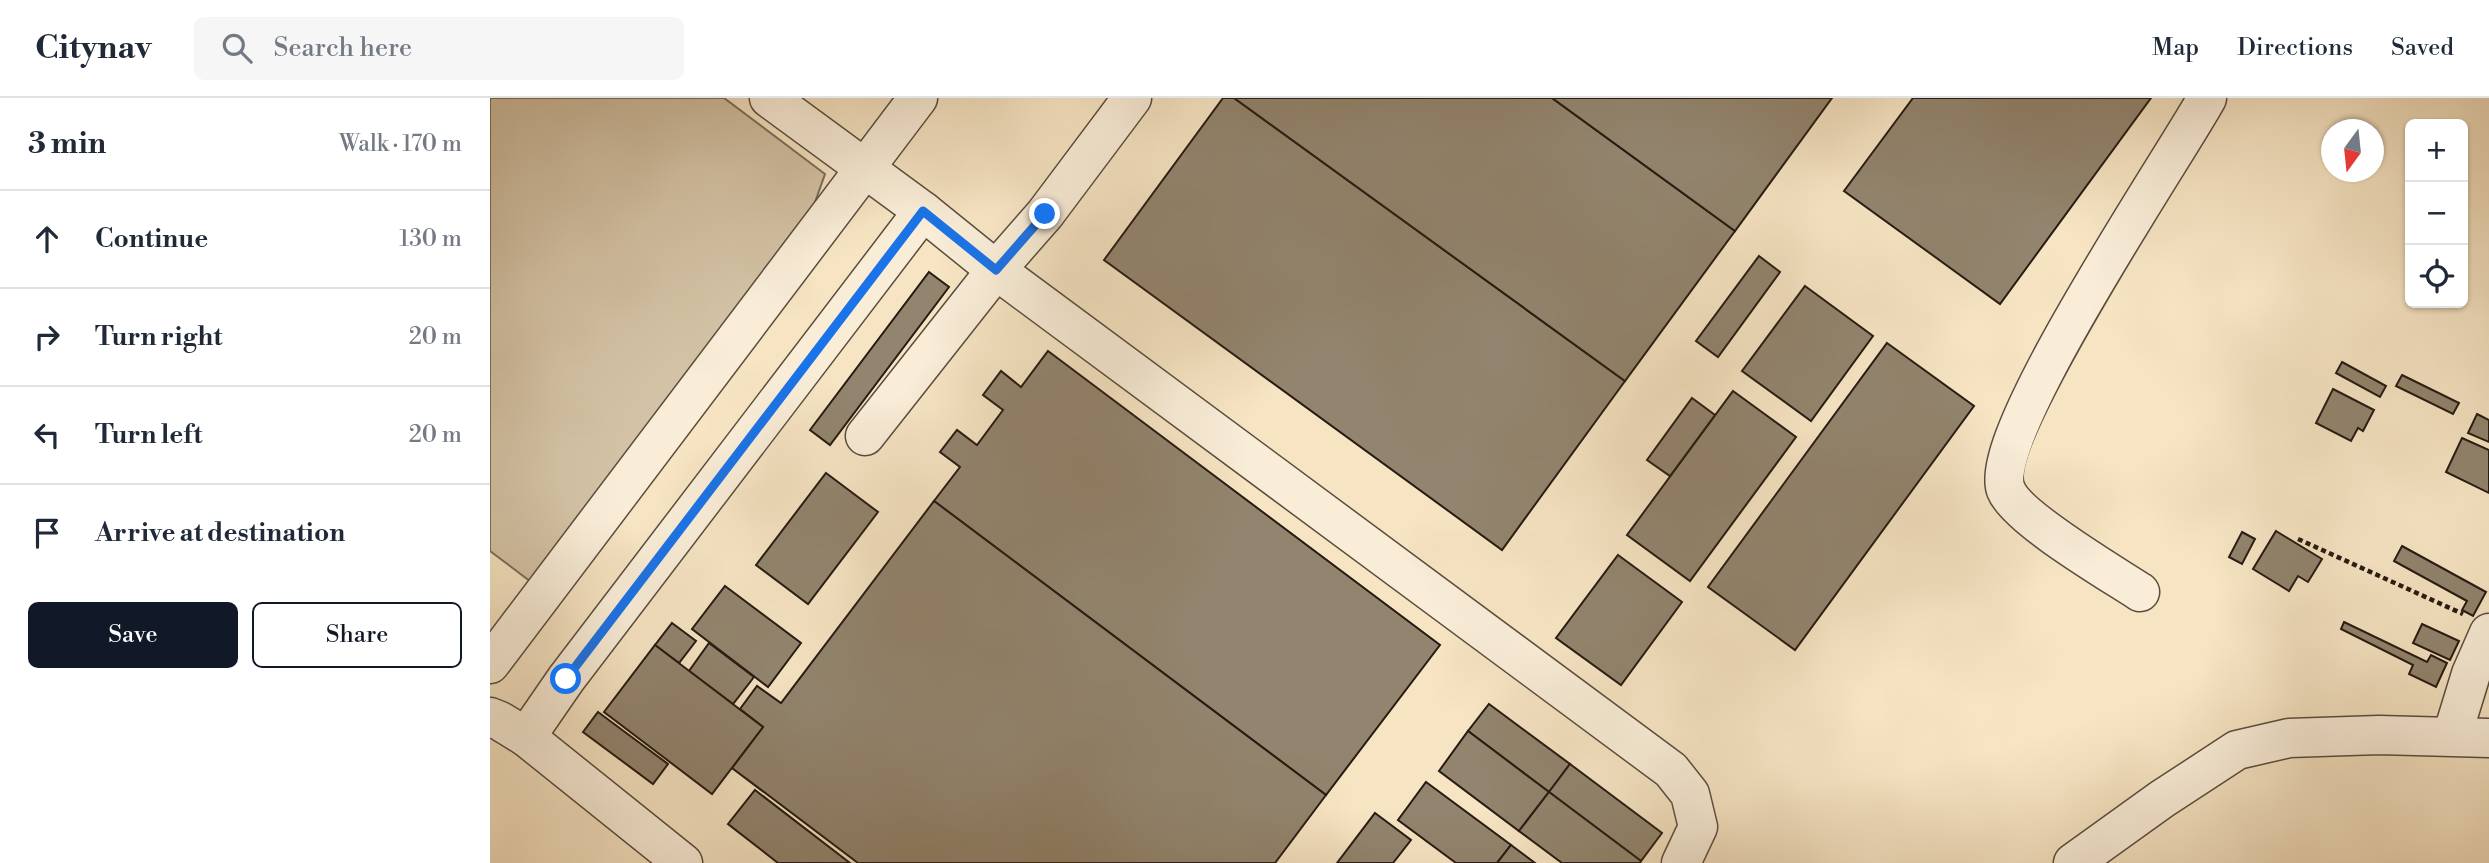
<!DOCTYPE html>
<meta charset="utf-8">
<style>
:root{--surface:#fff;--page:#f6f6f7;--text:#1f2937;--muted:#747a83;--line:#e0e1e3;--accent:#111827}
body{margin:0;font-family:"Libre Bodoni",serif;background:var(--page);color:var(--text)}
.controls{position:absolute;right:21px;top:21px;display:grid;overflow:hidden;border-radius:10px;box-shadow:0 2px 5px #0004}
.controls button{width:63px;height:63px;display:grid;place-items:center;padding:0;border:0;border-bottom:2px solid var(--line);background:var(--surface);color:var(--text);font:35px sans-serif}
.compass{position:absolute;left:1831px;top:21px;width:63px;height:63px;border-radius:50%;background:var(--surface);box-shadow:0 2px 5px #0004;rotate:195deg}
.stop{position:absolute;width:21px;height:21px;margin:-16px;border:5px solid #1a73e8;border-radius:50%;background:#fff}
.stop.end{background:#1a73e8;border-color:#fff;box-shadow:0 2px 7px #0008}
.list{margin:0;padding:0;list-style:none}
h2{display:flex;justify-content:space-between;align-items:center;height:91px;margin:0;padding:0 28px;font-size:30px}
h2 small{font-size:23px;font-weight:400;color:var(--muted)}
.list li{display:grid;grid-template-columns:46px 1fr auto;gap:21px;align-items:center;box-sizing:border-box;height:98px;padding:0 28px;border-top:2px solid var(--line)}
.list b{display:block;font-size:26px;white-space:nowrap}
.list em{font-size:23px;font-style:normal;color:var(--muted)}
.actions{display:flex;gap:14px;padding:21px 28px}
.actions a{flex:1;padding:16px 0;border:2px solid var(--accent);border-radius:10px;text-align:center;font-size:24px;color:var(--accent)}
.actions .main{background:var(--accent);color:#fff}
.icon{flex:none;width:38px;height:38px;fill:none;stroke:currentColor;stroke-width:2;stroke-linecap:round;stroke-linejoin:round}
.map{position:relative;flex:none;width:1999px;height:765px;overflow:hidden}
header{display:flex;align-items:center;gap:42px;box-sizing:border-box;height:98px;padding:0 35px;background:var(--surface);border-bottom:2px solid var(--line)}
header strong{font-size:33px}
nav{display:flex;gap:38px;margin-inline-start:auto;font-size:24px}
.search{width:490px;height:63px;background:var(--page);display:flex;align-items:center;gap:18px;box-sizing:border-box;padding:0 24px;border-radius:10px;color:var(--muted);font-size:26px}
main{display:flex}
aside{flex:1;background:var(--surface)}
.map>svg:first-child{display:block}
.green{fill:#d3c2a5;stroke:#7c6e5c;stroke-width:2}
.building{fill:#92846e;stroke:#261b12;stroke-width:2}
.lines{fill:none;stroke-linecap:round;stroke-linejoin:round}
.minor-casing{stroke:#5a4d3e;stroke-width:41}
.path{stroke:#261b12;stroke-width:4.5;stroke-dasharray:5 3.5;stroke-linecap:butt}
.minor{stroke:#f9edd8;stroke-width:38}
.route{stroke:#1a73e8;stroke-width:9}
</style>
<header>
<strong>Citynav</strong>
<div class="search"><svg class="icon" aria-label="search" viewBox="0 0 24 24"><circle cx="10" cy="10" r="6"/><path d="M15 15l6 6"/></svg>Search here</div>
<nav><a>Map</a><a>Directions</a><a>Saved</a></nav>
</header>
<main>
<aside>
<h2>3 min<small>Walk · 170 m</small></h2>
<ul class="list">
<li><svg class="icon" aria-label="ahead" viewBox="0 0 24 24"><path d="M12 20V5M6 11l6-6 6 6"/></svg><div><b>Continue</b></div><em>130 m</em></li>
<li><svg class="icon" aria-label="right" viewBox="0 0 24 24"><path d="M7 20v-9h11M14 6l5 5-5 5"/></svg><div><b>Turn right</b></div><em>20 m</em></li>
<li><svg class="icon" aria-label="left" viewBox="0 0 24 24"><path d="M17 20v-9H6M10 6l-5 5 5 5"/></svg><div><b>Turn left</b></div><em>20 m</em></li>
<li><svg class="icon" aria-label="arrive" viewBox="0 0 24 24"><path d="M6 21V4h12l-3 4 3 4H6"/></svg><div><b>Arrive at destination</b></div></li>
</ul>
<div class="actions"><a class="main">Save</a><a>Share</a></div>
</aside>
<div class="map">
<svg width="1999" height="765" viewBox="0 0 1999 765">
<rect width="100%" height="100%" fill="#f6e4c3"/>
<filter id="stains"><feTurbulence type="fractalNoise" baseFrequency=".00286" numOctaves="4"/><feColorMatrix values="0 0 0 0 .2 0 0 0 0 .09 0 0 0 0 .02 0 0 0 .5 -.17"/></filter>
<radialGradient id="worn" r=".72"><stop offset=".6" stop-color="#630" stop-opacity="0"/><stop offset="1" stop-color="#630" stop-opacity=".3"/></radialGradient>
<path class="green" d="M0,0H234L335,76L314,135L49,490L0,453Z"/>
<g class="building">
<path d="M733,0H744L1135,283L1012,452L614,162Z"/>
<path d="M744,0H1062L1245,133L1135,283Z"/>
<path d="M1062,0H1342L1245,133Z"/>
<path d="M1423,0H1661L1510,206L1354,93Z"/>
<path d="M1269,158L1290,174L1228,259L1206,243Z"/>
<path d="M439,174L459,189L340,347L320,332Z"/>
<path d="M1315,188L1383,238L1321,323L1252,273Z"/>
<path d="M1397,245L1484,308L1305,552L1218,489Z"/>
<path d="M558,253L950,547L836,697L444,403L470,369L450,354L467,332L487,347L513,312L493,297L511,273L531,289Z"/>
<path d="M1852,264L1896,288L1890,299L1846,275Z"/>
<path d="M1912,277L1969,305L1963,316L1906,288Z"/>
<path d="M1843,291L1884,312L1873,333L1868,330L1861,343L1826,325Z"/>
<path d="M1243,293L1306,339L1200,483L1137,437Z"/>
<path d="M1202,300L1225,317L1180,378L1157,362Z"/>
<path d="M1987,316L1999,322V344L1978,335Z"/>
<path d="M1972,340L1999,352V395L1956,374Z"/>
<path d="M336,375L388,414L318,506L266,467Z"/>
<path d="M444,403L836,697L785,765H368L242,670L273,629L250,611L267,588L291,605Z"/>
<path d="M1786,433L1832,461L1818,484L1808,478L1799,493L1763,471Z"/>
<path d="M1752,434L1765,441L1752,466L1739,459Z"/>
<path d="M1912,448L1996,494L1983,518L1972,512L1977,503L1904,463Z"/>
<path d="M1128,457L1192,504L1131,587L1066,540Z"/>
<path d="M235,488L311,545L278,589L202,531Z"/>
<path d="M1854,524L1937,564L1941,557L1957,565L1946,589L1919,576L1923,567L1851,531Z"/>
<path d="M182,525L206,543L189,565L165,547Z"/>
<path d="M1932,526L1969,543L1960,562L1923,545Z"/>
<path d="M219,545L264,579L243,606L199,573Z"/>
<path d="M165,547L273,629L222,696L114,614Z"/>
<path d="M999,606L1080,666L1059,694L978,633Z"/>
<path d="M108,614L178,666L163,686L93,634Z"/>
<path d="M978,633L1059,694L1029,733L949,673Z"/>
<path d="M1080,666L1172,735L1151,763L1059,694Z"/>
<path d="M936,684L1021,747L1007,765H966L908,722Z"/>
<path d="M265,692L360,765H288L238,726Z"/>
<path d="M1059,694L1151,763L1150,765H1072L1029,733Z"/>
<path d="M885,715L921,742L903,765H847Z"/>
<path d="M1021,747L1045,765H1007Z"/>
</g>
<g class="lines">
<defs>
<g id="minor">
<path d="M279,0L433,113L506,172L1181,672L1200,696L1208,729L1191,765"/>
<path d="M375,338L506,172L555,116L642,0"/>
<path d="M1650,494C1621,475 1527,420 1516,392C1494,340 1684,60 1717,0"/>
<path d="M0,566L428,0"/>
<path d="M0,619L10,623L36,639L193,765"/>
<path d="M1962,638L1981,576L1999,535"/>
<path d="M36,639L76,581L433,113"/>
<path d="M1583,765L1672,701L1747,652L1799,640L1889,637L1999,640"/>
</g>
</defs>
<use href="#minor" class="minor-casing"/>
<path class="path" d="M1808,441L1973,516"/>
<use href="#minor" class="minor"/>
</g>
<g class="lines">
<path class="route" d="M76,581L433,113L506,172L555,116"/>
</g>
<rect width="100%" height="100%" filter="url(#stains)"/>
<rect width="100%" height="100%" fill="url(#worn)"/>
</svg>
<div class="controls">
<button>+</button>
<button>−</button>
<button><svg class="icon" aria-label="locate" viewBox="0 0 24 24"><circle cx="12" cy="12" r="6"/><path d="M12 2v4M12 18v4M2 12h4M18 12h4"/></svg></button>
</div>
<svg class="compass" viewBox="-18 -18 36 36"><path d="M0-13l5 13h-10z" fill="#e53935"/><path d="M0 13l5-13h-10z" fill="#747a83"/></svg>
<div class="stop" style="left:76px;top:581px"></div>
<div class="stop end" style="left:555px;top:116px"></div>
</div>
</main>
